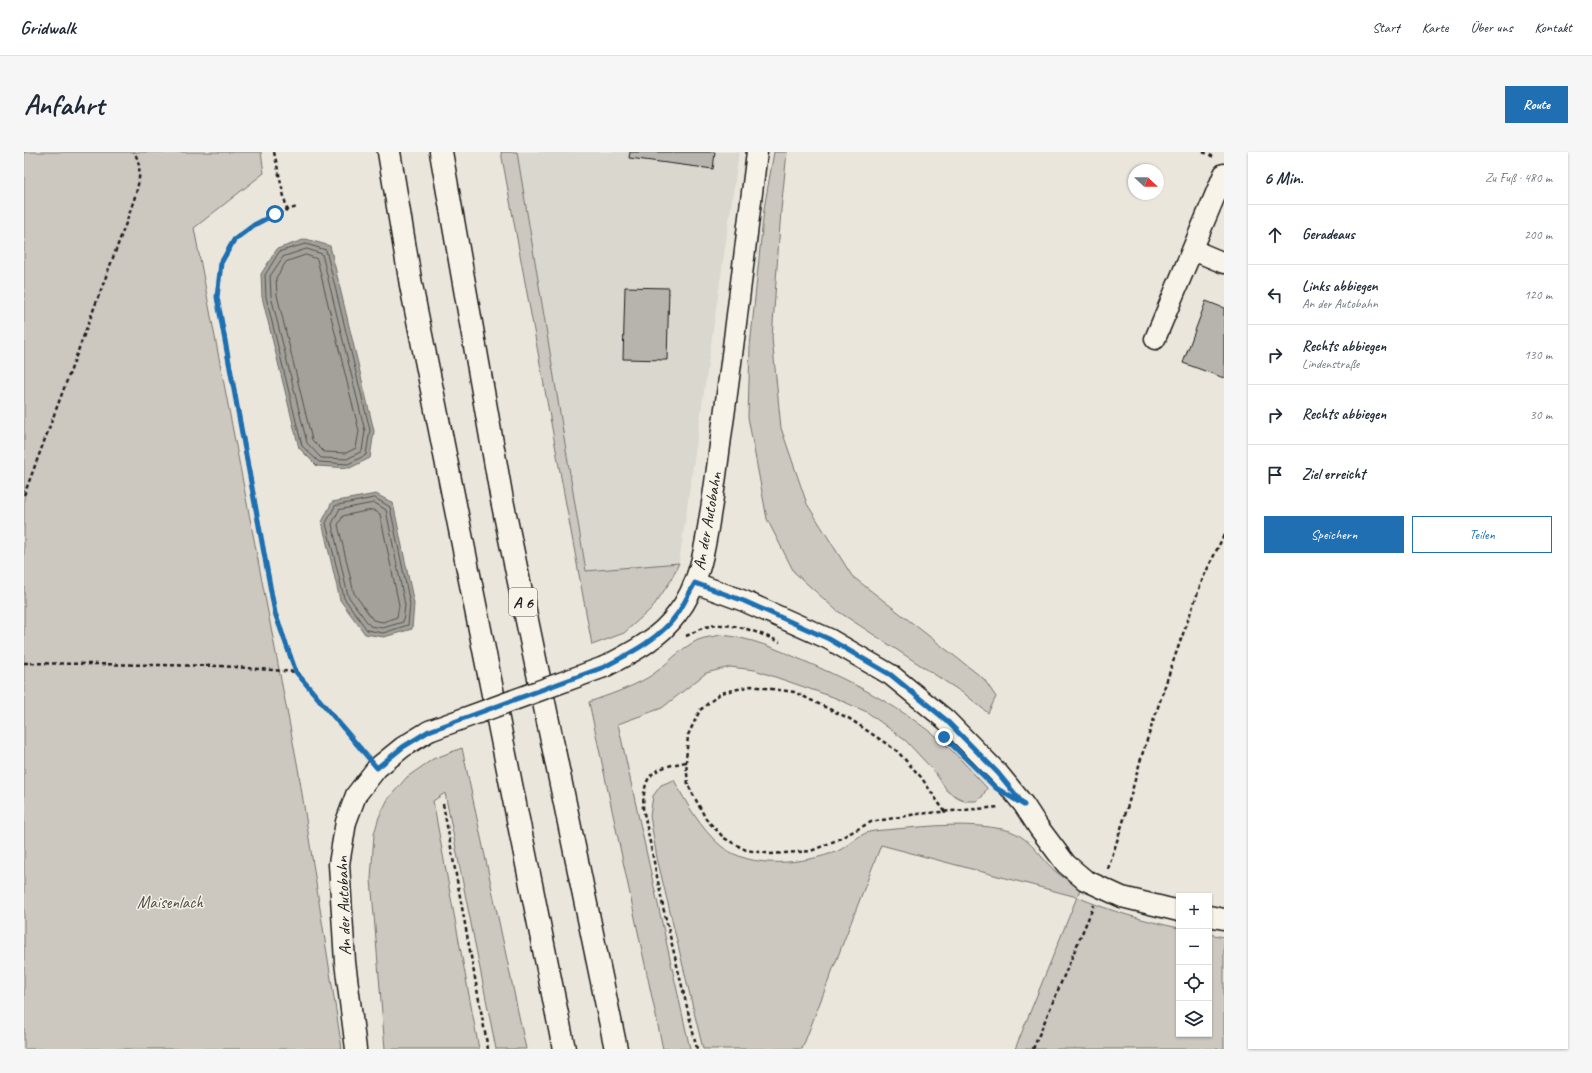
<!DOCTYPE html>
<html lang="de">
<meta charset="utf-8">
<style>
:root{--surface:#fff;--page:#f6f6f7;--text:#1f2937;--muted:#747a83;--line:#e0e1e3;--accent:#1f6fb2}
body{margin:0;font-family:Caveat,sans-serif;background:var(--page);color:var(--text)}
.controls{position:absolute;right:12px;bottom:12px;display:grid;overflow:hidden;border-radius:0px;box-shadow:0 1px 3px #0004}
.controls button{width:36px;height:36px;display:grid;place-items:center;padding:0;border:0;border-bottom:1px solid var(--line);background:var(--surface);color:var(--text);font:20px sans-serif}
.compass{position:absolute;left:1104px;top:12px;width:36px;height:36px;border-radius:50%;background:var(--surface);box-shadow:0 1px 3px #0004;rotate:112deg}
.stop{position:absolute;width:12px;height:12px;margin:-9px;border:3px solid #1f6fb2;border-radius:50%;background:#fff}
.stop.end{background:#1f6fb2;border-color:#fff;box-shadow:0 1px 4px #0008}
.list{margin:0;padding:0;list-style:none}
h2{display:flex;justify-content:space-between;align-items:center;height:52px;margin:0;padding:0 16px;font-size:17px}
h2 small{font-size:13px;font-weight:400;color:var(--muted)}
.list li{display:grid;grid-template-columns:26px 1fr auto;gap:12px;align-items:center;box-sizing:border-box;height:60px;padding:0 16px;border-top:1px solid var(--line)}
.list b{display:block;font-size:15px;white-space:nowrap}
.list p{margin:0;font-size:13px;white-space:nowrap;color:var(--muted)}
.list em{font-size:13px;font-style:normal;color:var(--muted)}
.actions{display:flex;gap:8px;padding:12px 16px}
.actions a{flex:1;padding:9px 0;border:1px solid var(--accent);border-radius:0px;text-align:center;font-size:14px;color:var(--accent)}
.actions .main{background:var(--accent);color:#fff}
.icon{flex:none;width:22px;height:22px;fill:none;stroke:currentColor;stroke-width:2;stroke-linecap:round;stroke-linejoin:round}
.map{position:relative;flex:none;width:1200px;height:897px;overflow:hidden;border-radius:0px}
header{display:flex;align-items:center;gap:24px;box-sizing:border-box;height:56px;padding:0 20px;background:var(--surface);border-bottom:1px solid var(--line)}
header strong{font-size:19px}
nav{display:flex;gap:22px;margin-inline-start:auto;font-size:14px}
.intro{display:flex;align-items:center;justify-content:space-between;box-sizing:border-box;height:96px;padding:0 24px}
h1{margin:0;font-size:28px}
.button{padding:10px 18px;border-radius:0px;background:var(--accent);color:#fff;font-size:14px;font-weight:700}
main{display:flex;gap:24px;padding:0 24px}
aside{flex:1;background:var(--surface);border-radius:0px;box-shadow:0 1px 3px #0004}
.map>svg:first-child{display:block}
.built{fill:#dad7ce}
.green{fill:#ccc8c0;stroke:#74726e}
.water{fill:#a3a19a;stroke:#6d6c68}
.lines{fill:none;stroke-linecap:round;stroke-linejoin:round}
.shore{stroke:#52514e;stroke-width:1}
.building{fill:#b6b4ac;stroke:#1c1c1c}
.street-casing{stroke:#1c1c1c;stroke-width:23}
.highway-casing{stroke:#1c1c1c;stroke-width:25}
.path{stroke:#1c1c1c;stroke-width:2.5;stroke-dasharray:4 3;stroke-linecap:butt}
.street{stroke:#f7f3e8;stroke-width:20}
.highway{stroke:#f7f3e8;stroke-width:22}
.street-bridge-casing{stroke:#1c1c1c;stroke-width:23;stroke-linecap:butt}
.street-bridge{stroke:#f7f3e8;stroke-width:20}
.route{stroke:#1f6fb2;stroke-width:5}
.labels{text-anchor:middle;stroke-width:3;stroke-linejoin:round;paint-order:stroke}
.shield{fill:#f7f3e8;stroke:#5e5c59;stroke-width:1}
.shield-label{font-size:16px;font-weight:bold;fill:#1c1c1c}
.street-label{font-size:17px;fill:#1c1c1c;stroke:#f7f3e8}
.park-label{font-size:17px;fill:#51504d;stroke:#f7f3e8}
</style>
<header>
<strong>Gridwalk</strong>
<nav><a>Start</a><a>Karte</a><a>Über uns</a><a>Kontakt</a></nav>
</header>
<div class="intro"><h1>Anfahrt</h1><a class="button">Route</a></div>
<main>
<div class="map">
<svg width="1200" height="897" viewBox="0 0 1200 897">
<rect width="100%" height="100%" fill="#eae6dc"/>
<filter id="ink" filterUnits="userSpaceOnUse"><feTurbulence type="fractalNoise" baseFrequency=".025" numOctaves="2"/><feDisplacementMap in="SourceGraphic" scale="8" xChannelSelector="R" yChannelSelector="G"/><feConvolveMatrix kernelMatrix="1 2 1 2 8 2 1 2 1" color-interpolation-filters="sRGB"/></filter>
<g filter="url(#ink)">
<path class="built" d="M493,0H715L655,411L562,419Z"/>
<g class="green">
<path d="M0,0H237L240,21L170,76L274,616L318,897H0Z"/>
<path d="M477,0H493L562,419L655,411L646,430L628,456L600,481L568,493Z"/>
<path d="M750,0H763L757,58L748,186L757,276L783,352L828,424L960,527L972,545L964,561L942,543L812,458L770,420L743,367L724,265L726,195L740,57Z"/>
<path d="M696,483C725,485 753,497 780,509C831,531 881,557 923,594C937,607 950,622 963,636L958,645L952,649H942L935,646L924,640L910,619L882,589L843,560L809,545L731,518L706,515L682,521L638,556L594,572L666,897H639L565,550C585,543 606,536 625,525C642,514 655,497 674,488C681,485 689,485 696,483Z"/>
<path d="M438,596L502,897H472L421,641L409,649L455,897H361L347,727L350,682L355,665L364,647L383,625L409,607Z"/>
<path d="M650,628C662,651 677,677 697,694C727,718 780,712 814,699C824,694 834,683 845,680C853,678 863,678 872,677C907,674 943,670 978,677C1003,681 1014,703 1031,719C1038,726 1049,730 1057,735L1053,745C1089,760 1118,768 1155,776V882H1185V782L1200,785V897H991L1053,745L857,693L778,897H679L633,706L626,664L629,644L637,633Z"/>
</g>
<g class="water">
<path d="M282,87L306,94L350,279L346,306L326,316L293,314L275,296L238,145L237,122L253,97Z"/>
<path d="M352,342L369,351L390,452L388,477L360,485L341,482L316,448L298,370L308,350Z"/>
</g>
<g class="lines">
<g class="shore">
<path d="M282,92L302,98L346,278L342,303L324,312L295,310L278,294L242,145L241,123L255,100Z"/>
<path d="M283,97L298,102L341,279L338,299L323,307L297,306L283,291L247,144L246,124L259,105Z"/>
<path d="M282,103L293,107L335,279L332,296L322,301L300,300L288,288L253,143L252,126L262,110Z"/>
<path d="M351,346L366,355L386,452L384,473L359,481L343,478L320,446L302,371L311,354Z"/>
<path d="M351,351L362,358L381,453L379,470L359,476L346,474L324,444L308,372L315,358Z"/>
<path d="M349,358L356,362L375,453L373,465L359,470L349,468L330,441L314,373L319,364Z"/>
</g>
</g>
<g class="building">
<path d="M606,0H691L689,17L605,6Z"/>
<path d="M601,135L645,136L643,208L599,207Z"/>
<path d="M1182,149L1200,156V226L1159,211Z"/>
</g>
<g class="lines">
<defs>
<g id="street">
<path d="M1169,98L1200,111"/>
<path d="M1131,187L1200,22"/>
<path d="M671,431L720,449L805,487L867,523L922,568L974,621L1000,653L1015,676L1042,712L1061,728L1098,745L1155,759"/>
<path d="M580,515C607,501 635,487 653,462C675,434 681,397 686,363C692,330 695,297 700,264C712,176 722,88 733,0"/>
<path d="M1185,764L1200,767"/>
<path d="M332,897L321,810L315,712L322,670L332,643L353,616L379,595L405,579"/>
</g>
<g id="highway">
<path d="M365,0L387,133L540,897"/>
<path d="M417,0L478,348L592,897"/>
</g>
</defs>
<use href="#street" class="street-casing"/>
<use href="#highway" class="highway-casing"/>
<g class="path">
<path d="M250,0L263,58"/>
<path d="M1179,0L1190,5"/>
<path d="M0,343L102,71C109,49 123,21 110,0"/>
<path d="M662,484C667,482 672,479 676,477C702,466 733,480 756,490"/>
<path d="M0,511L198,514L272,520L340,601"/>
<path d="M272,520L251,461L193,145L197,111L210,88L230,73L251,62L273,55"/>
<path d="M662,610C628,617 620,620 619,656L640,759L673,897"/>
<path d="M419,652L464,897"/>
<path d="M921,660L897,625L873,599L826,567L770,540L727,534L697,541L676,558L664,583L662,610L664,633L682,667L700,686L722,698L748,702L787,699L813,688L847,670L893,662L976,655"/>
<path d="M1084,717L1100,667L1118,603L1150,507L1179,426L1200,383"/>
<path d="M1009,897L1070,753"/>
</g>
<use href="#street" class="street"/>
<use href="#highway" class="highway"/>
<defs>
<path id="street-bridge" d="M405,579L580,515"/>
</defs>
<use href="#street-bridge" class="street-bridge-casing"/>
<use href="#street-bridge" class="street-bridge"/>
</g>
</g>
<g class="lines" filter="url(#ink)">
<path class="route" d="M251,62L230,73L210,88L197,111L193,145L251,461L272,520L353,616L379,595L405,579L580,515C607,501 637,486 654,461C660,452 665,441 671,431L720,449L805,487L867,523L922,568L974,621L1000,653L972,636L920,585"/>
</g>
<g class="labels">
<rect class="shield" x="485" y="436" width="28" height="28" rx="3"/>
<g class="shield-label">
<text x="499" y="456">A 6</text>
</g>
<g class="street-label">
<text transform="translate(683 369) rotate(-80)" y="6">An der Autobahn</text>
<text transform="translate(319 754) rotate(-92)" y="6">An der Autobahn</text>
</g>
<g class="park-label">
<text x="146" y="756">Maisenlach</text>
</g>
</g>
</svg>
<div class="controls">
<button>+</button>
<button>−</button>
<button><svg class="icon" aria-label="locate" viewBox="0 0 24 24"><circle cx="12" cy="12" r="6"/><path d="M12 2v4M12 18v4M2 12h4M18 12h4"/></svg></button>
<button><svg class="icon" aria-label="layers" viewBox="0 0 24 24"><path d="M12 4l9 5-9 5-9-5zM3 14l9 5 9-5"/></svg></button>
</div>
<svg class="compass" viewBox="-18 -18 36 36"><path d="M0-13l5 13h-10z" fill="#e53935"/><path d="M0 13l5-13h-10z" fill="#747a83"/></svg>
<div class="stop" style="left:251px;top:62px"></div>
<div class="stop end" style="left:920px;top:585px"></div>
</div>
<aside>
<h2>6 Min.<small>Zu Fuß · 480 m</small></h2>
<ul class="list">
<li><svg class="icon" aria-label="ahead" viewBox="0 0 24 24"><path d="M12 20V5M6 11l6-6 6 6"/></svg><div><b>Geradeaus</b></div><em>200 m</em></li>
<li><svg class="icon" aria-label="left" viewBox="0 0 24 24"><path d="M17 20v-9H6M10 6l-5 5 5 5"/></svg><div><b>Links abbiegen</b><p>An der Autobahn</p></div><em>120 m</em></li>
<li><svg class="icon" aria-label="right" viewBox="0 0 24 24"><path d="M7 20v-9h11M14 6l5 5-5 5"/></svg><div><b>Rechts abbiegen</b><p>Lindenstraße</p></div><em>130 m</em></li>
<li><svg class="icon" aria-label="right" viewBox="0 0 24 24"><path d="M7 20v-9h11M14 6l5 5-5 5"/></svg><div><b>Rechts abbiegen</b></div><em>30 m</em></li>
<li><svg class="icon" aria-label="arrive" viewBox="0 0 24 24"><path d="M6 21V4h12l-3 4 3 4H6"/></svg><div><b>Ziel erreicht</b></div></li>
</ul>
<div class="actions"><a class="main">Speichern</a><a>Teilen</a></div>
</aside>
</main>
